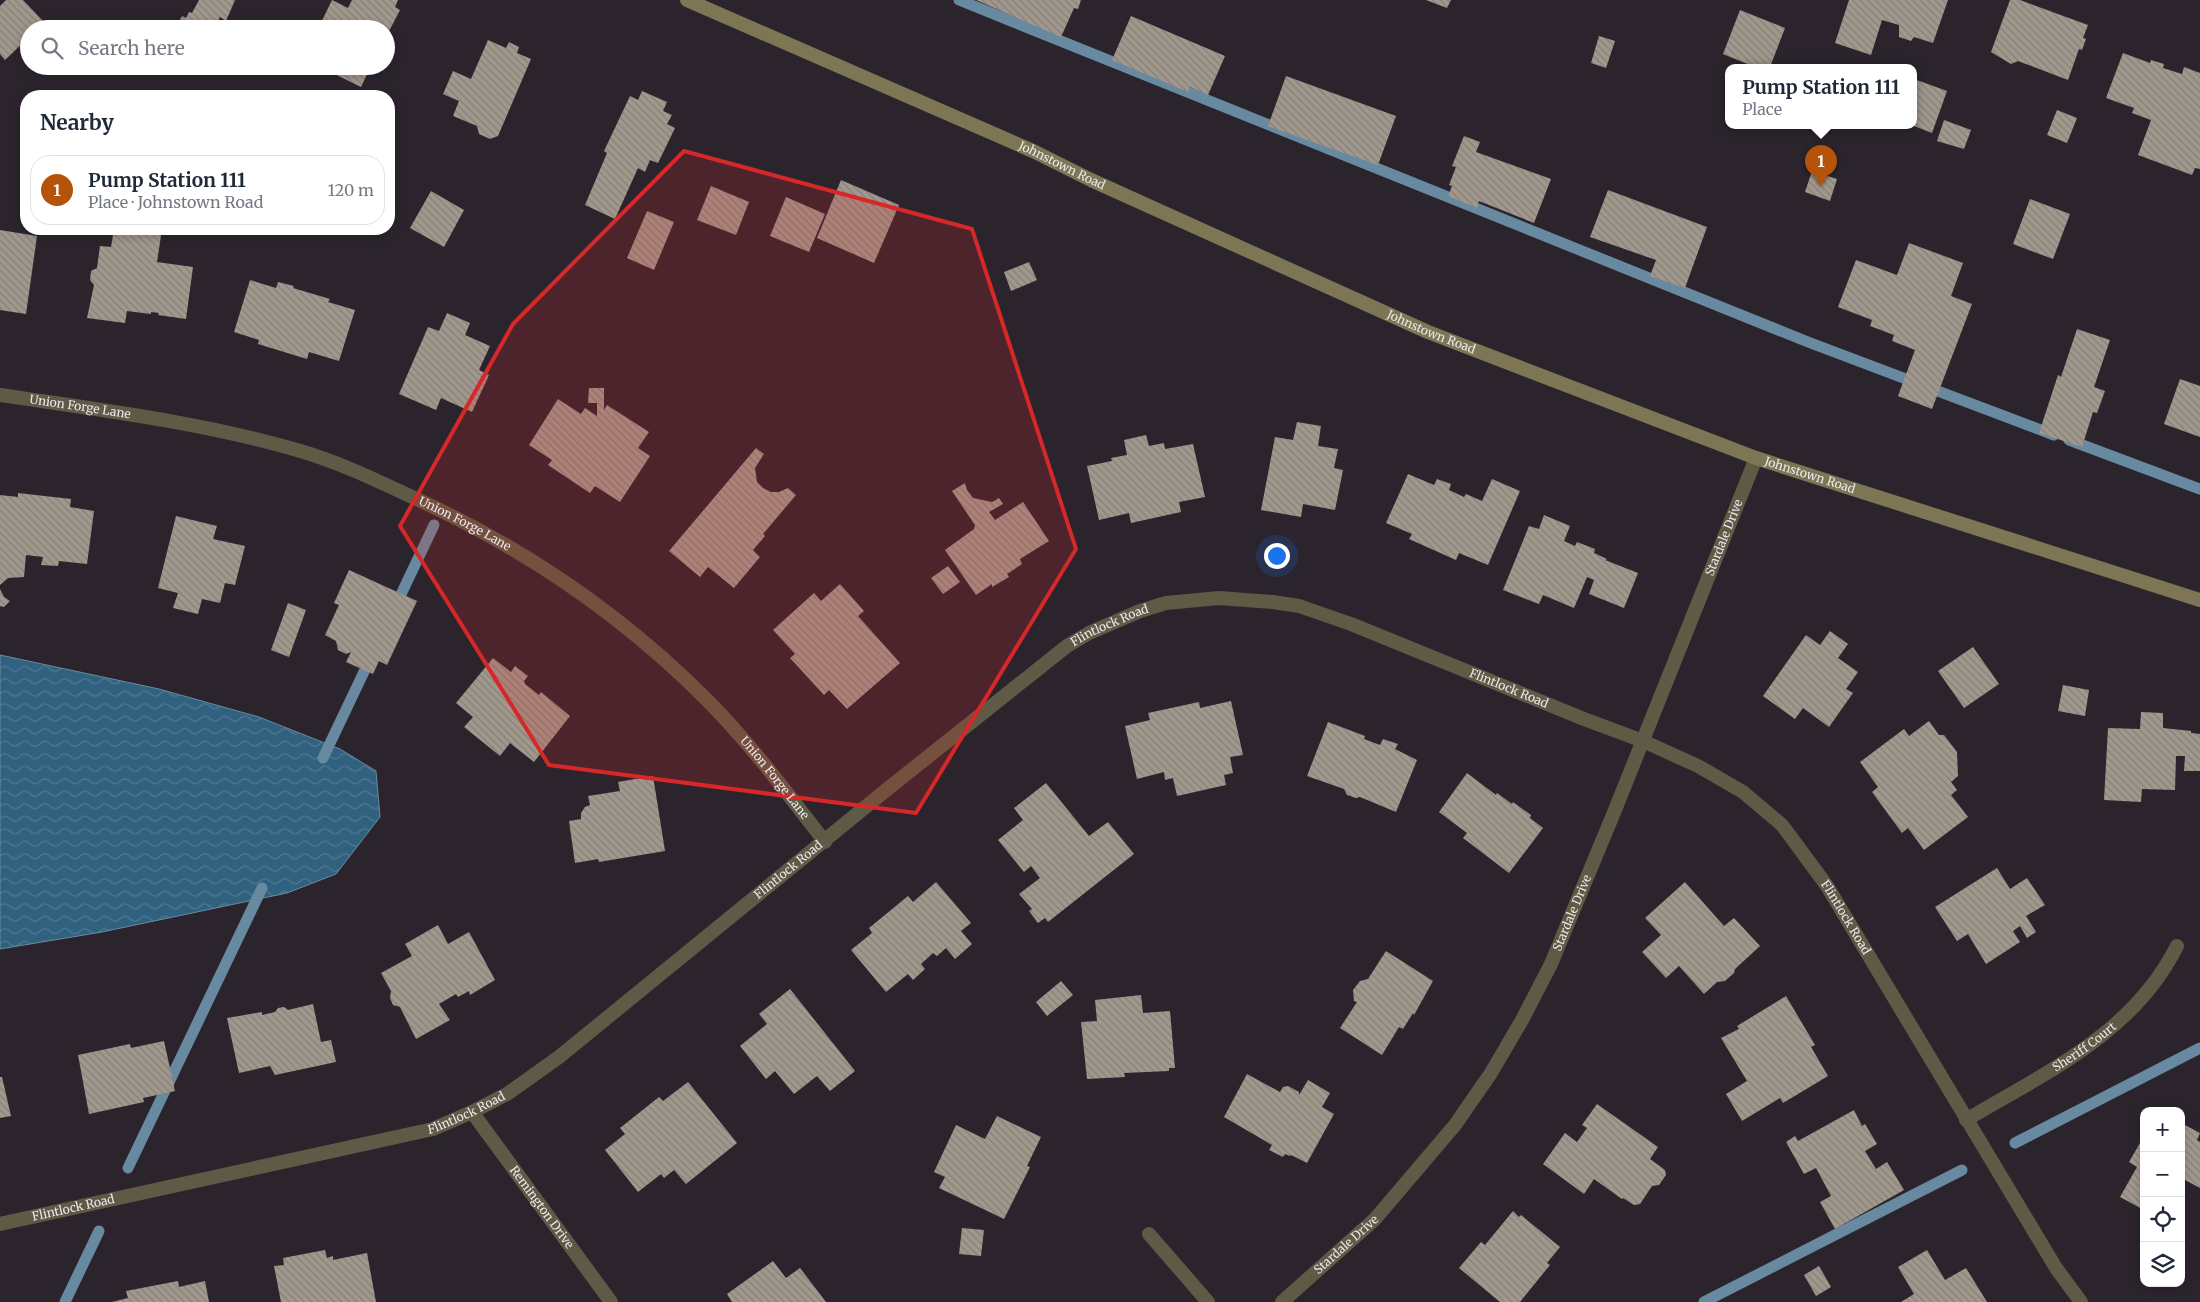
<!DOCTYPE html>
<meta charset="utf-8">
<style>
:root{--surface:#fff;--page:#f6f6f7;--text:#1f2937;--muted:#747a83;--line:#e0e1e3;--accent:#b45309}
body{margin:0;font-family:Merriweather,serif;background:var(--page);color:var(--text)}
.controls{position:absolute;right:15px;bottom:15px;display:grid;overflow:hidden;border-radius:10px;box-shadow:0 2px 8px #0003}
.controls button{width:45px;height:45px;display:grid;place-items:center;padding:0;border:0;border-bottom:1px solid var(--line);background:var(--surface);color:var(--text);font:25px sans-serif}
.you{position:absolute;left:1276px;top:555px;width:18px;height:18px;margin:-12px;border:4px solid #fff;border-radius:50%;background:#1a73e8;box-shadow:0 0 0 8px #1a73e833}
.badge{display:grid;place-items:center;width:32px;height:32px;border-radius:50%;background:var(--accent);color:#fff;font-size:16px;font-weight:700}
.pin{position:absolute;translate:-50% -41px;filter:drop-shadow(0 1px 2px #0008)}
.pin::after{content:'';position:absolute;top:26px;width:18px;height:15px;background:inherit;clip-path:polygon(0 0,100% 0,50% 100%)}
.popup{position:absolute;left:1725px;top:64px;width:192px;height:65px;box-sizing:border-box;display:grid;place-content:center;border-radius:10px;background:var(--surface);filter:drop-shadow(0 1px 4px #0005);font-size:16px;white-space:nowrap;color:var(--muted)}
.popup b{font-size:19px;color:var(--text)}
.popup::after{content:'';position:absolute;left:50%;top:100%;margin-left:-10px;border:10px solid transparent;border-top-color:var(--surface)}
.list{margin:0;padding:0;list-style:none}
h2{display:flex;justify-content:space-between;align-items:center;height:65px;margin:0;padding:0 20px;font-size:21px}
h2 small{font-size:16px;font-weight:400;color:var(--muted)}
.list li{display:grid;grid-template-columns:32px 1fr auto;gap:15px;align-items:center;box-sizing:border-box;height:70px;margin:0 10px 10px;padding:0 10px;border:1px solid var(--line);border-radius:20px}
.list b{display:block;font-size:19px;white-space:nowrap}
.list p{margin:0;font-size:16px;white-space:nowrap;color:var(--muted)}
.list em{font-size:16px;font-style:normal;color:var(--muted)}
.icon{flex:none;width:28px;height:28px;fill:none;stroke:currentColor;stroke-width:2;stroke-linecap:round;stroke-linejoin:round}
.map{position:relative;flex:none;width:2200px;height:1302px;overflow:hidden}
.search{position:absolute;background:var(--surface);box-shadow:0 2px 8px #0003;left:20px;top:20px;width:375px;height:55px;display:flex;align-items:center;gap:12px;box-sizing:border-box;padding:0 18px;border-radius:28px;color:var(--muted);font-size:19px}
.panel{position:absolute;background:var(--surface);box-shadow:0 2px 8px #0003;left:20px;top:90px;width:375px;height:145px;border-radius:20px}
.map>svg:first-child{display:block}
.water{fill:url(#water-waves);stroke:#688aa0}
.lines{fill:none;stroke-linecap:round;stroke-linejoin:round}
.stream{stroke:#688aa0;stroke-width:11}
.building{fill:url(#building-back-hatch)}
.minor{stroke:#5e5a45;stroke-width:14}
.secondary{stroke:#7d7654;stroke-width:14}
.marked{fill:#d62828;fill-opacity:0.2;stroke:#d62828;stroke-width:4;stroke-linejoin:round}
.labels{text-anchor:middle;stroke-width:5;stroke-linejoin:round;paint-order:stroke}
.street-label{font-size:12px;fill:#eae6ec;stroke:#120f13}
</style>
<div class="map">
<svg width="2200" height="1302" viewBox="0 0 2200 1302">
<defs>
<pattern id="water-waves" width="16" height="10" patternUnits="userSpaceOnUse" patternTransform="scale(1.25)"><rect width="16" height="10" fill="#306280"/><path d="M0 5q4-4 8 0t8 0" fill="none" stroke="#4e7892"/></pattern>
<pattern id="building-back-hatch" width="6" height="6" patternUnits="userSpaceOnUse" patternTransform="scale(1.25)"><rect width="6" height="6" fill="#a1988d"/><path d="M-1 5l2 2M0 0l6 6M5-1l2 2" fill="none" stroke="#867f78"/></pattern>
</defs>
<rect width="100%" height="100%" fill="#2b242d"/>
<path class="water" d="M0,655L159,689L259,717L340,749L376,771L380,817L336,874L287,893L102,932L0,949Z"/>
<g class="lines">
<g class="stream">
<path d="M959,0L1808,342L2054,435"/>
<path d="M2069,440L2200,489"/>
<path d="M395,607L434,525"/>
<path d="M323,758L371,657"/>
<path d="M2015,1143L2200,1048"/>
<path d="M128,1168L262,888"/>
<path d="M65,1302L99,1231"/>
<path d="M1704,1302L1962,1170"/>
</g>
</g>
<g class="building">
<path d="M6,0H23L44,22L37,29H29V37L5,60L0,54V6Z"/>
<path d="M199,0H235L226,21L220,17L214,29H175L182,16L186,18L189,12L192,13Z"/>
<path d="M332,0L348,8L352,0H398L395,7L400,10L386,37V29H318Z"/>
<path d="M976,0H1081L1078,9L1074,8L1061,37Z"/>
<path d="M1426,0H1451L1447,8Z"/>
<path d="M1849,0H1948L1933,43L1914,37L1911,41L1899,37V25L1882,20L1871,55L1835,43Z"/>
<path d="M2010,0H2020L2088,25L2083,38L2086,39L2082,50L2079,49L2068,80L2018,61L2011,64L1991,52Z"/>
<path d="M1740,10L1785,28L1770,67H1755L1723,54Z"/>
<path d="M1131,16L1225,56L1208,95L1190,87L1188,92L1112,60Z"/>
<path d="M1599,36L1615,41L1606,68L1591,63Z"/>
<path d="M488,40L506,48L509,42L519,47L517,53L531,59L498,136L490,139L479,134L477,126L453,116L459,101L443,94L453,71L471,79Z"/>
<path d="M2123,53L2150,63L2151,60L2164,64L2163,68L2182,74L2184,67L2200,73V169L2195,168L2192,175L2138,155L2151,120L2132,113L2134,108L2106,98Z"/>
<path d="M318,66H371L361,87Z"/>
<path d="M1286,76L1396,116L1378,165L1268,126Z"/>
<path d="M1914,79L1947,91L1932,133L1914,126Z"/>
<path d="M642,91L667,102L663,111L672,115L667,124L675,128L658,163L650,160L645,172L638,168L615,219L585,205L607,153L604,151L630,96L638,100Z"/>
<path d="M2057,110L2077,118L2067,143L2047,135Z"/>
<path d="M1944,120L1971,130L1964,149L1937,141Z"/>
<path d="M1464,136L1480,142L1476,152L1551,179L1534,223L1479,201L1477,208L1448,196L1452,186L1449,185L1456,167L1452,166Z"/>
<path d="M1812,171L1837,179L1830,201L1805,192Z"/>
<path d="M841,180L899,205L874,263L817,238Z"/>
<path d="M711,186L749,202L736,235L697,220Z"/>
<path d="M1608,190L1707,227L1685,288L1650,276L1656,260L1590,237Z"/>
<path d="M431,191L464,210L444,247L410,228Z"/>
<path d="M786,197L825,214L809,252L770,236Z"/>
<path d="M2030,199L2070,214L2053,259L2013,244Z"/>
<path d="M647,211L674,222L654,270L627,258Z"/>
<path d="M114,229H162L157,262L193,267L186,319L158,315L159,313L151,312V314L127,311L125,323L87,318L94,285L90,280L91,271L97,268L100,246L111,247Z"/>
<path d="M0,230L37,236L26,314L0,310Z"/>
<path d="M1909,243L1963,263L1951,296L1972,304L1932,409L1898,396L1915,350L1892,341L1894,335L1870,326L1872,320L1838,307L1856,260L1897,275Z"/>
<path d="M1029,262L1037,280L1011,291L1004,272Z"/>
<path d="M250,280L276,288L278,282L294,286L293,288L330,299L328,302L355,310L339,361L309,352L307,359L258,344L259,340L234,332Z"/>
<path d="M447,313L470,323L465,335L490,346L479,370L489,375L472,412L441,398L436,410L399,394L428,327L439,331Z"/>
<path d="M2077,329L2110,340L2094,387L2105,391L2097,413L2093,412L2082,447L2039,433L2058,375L2061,377Z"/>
<path d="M2180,379L2200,386V437L2164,424Z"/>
<path d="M589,388H604V410L607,405L649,432L638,448L650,456L620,502L595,486L590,493L548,465L552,460L529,445L558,399L581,414L585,408L597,416V403H588Z"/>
<path d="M1297,422L1321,426L1318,446L1338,449L1334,468L1343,470L1335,510L1303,504L1301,517L1261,510L1275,437L1293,440Z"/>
<path d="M1146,435L1149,446L1164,443L1165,449L1193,444L1205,497L1179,502L1181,512L1131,523L1129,513L1099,520L1087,466L1112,461L1111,458L1127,455L1124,440Z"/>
<path d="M756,448L764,454L755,468L757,482L763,488L771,492H779L788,488L796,495L763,534L765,536L753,550L760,557L734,588L708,567L700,577L669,551Z"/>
<path d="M1408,474L1434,485L1437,479L1451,484L1449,490L1464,497L1466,494L1482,501L1492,479L1520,491L1488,565L1459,553L1456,560L1409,539L1412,534L1386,523Z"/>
<path d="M965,483L967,490L973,498L992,502L999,498L1003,504L989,512L995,520L1023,502L1049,541L1020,559L1022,564L1007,574L1009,577L992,587V584L976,595L945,550L974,529L975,525L952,491Z"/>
<path d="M18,493L71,499L70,507L94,511L87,564L59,561L58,566L41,565L43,557L26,555L24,577L8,578L0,585V495L18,497Z"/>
<path d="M1544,515L1570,526L1564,541L1575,546L1577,542L1595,549L1594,553L1607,559L1605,560L1638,573L1624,608L1589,594L1594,580L1587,577L1574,608L1543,595L1539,604L1503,590L1529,526L1539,529Z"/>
<path d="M176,516L217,526L213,539L245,546L235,585L225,583L220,603L202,599L198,614L173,608L178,593L158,588Z"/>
<path d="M948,566L960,582L943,594L931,578Z"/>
<path d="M349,570L417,601L387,665L379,661L373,674L346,662L351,652L346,654L338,650L336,641L325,635L339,605L334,603Z"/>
<path d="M840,584L864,611L858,616L900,663L847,709L829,690L824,695L790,658L795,654L773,630L814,593L821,601Z"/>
<path d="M0,589L4,597L10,601L4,607L0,606Z"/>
<path d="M288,603L306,610L289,657L271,650Z"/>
<path d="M1830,631L1848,644L1838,658L1858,672L1846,689L1853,693L1829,727L1803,708L1795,719L1763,696L1806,635L1820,645Z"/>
<path d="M1973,647L1999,684L1964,708L1938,671Z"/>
<path d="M493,658L511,672L515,666L528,676L524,681L525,684L539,695L541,692L570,716L534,762L510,743L500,756L464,727L473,717L456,703Z"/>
<path d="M2063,685L2089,690L2085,716L2058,711Z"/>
<path d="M1231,701L1243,755L1230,757L1233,773L1224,775L1226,785L1177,796L1173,778L1165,780L1164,772L1137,779L1125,726L1150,720L1148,713L1199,702L1200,708Z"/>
<path d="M2141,712L2163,713V728L2191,731V733L2200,734V771H2184L2185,756H2176L2175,790L2142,789L2141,802L2104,800L2108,728L2140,729Z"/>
<path d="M1929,721L1939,735H1944L1957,752L1958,776L1951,782L1957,790L1951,795L1968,817L1924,850L1908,828L1902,833L1872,792L1878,787L1860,762L1904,729L1909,736Z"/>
<path d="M1328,722L1365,736L1364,739L1380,745L1383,739L1398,744L1395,749L1417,760L1396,812L1360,797L1356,798L1347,795L1344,789L1307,776Z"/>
<path d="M1467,773L1496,795L1497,793L1512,804L1513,802L1531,815L1530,818L1543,828L1509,873L1463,838L1467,833L1439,812Z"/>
<path d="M653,776L665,851L599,862L598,859L575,863L569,821L581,819V813L585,807L590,805L588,796L620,791L618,782Z"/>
<path d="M1046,783L1089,836L1108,822L1134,854L1048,922L1045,918L1038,923L1029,911L1032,909L1019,894L1040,878L1031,866L1024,872L998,840L1023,820L1014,808Z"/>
<path d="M1997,868L2010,889L2027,878L2045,905L2026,916L2036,932L2027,938L2020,926L2013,931L2020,942L1986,964L1968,934L1957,941L1935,907Z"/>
<path d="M936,882L971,923L961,931L972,944L955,959L946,948L937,956L933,953L921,964L925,969L913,980L908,974L886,992L851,950L872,933L869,928L908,896L913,902Z"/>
<path d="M1685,882L1724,926L1734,918L1760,946L1735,969L1734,973L1725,981L1717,982L1704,994L1679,966L1666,978L1642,952L1661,935L1645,918Z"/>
<path d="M438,925L448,944L469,932L495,980L470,995L469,991L458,997L456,994L439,1004L450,1020L416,1039L400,1007L393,1005L390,998L391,991L381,973L412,956L405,944Z"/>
<path d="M1386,951L1433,981L1414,1015L1413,1013L1403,1029L1399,1027L1382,1055L1340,1028L1357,1002L1354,1001L1353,990L1360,981L1368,979Z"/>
<path d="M1061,981L1073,995L1047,1016L1036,1002Z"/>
<path d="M790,989L855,1071L830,1091L817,1076L794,1094L775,1071L766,1079L740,1046L767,1024L759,1014Z"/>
<path d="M1141,995L1143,1013L1170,1011L1175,1068H1169V1071L1124,1073L1125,1077L1087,1079L1081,1022L1097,1021L1095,1000Z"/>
<path d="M1786,996L1815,1045L1811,1047L1828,1076L1783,1103L1780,1098L1742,1121L1726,1094L1747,1081L1721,1038L1739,1029L1737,1026Z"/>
<path d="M313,1004L321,1042L331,1040L336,1062L275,1075L270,1066L239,1073L227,1018L262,1012V1015L275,1012L278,1008L284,1007L288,1010Z"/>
<path d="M164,1041L175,1091L143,1098L144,1102L89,1114L78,1055L130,1044L131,1048Z"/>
<path d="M1247,1074L1280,1092L1283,1087L1288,1086L1299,1092V1095L1308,1080L1330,1093L1322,1107L1334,1114L1307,1163L1291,1155L1290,1156L1285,1154L1283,1157L1269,1150L1272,1145L1224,1117Z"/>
<path d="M0,1077H2L11,1116L0,1118Z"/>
<path d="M688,1082L737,1143L686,1184L674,1170L664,1178L661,1174L638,1192L605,1150L625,1134L620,1128L659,1097L663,1101Z"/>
<path d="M1597,1104L1658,1147L1650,1159L1665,1170L1666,1175L1659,1185L1652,1186L1640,1204L1634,1205L1623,1198L1622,1199L1594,1179L1584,1194L1543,1164L1565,1133L1577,1142L1587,1128L1582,1125Z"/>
<path d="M1854,1110L1862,1126L1865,1124L1877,1144L1865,1151L1876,1169L1887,1162L1904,1190L1835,1229L1820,1202L1831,1196L1816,1168L1804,1174L1786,1142L1795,1136L1798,1141Z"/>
<path d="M997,1116L1041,1137L1027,1166L1030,1167L1004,1219L939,1188L945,1177L934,1172L956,1125L985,1139Z"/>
<path d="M2181,1123L2200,1133L2197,1140L2200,1142V1188L2181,1178Z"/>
<path d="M2144,1136V1210L2120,1197L2137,1167L2129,1162Z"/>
<path d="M1513,1211L1519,1217L1521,1215L1560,1247L1547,1263L1550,1265L1520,1302H1500L1459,1268L1481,1242L1485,1245Z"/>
<path d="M962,1228L984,1230L981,1256L959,1254Z"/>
<path d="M325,1250L327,1258L333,1256V1260L367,1253L376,1302H281L274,1266L284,1265L283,1258Z"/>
<path d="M1927,1250L1945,1280L1966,1268L1987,1302H1901L1914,1294L1898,1267Z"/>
<path d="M773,1261L786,1278L800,1268L826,1302H732L727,1294Z"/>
<path d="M1819,1266L1831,1287L1816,1296L1804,1275Z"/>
<path d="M178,1281L179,1287L205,1281L209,1302H112L128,1298L126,1291Z"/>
</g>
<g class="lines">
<g class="minor">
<path id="s1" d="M0,395C100,410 200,422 297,450C336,461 374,479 410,496C521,546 624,616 710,703C752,746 788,794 825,842"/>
<path id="s2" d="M472,1112L611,1302"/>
<path id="s3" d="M1966,1120C2046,1072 2133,1034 2177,946"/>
<path id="s4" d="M0,1224L433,1129L472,1112L507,1094L559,1057L885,791L1067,646L1089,633L1140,611L1166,603L1219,598L1273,602L1299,606L1351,624L1584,719L1643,741L1698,766L1743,792L1782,825L1827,886L2056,1268L2081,1302"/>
<path d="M1149,1234L1208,1302"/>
<path id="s5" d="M1282,1302L1375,1219L1455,1125L1491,1073L1522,1020L1551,964L1615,810L1756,458"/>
</g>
<path class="secondary" id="s6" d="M687,0L1033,151L1091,180L1428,332L1756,458L2200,600"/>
</g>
<path class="marked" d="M684,151L972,229L1076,549L916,813L549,765L400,526L513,324Z"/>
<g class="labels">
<g class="street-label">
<text dy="4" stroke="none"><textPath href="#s6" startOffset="410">Johnstown Road</textPath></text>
<text dy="4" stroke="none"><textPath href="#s6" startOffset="815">Johnstown Road</textPath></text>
<text dy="4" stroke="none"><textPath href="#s1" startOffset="81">Union Forge Lane</textPath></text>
<text dy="4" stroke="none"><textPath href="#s6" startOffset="1220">Johnstown Road</textPath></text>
<text dy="4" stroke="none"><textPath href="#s1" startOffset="486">Union Forge Lane</textPath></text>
<text dy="4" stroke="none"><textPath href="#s5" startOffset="896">Stardale Drive</textPath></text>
<text dy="4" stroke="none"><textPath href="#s4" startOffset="1290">Flintlock Road</textPath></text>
<text dy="4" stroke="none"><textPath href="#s4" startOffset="1710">Flintlock Road</textPath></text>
<text dy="4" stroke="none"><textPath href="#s1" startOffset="890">Union Forge Lane</textPath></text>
<text dy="4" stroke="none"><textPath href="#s4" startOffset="885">Flintlock Road</textPath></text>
<text dy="4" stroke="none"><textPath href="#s5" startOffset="491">Stardale Drive</textPath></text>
<text dy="4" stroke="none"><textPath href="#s4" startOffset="2130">Flintlock Road</textPath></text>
<text dy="4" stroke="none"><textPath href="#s3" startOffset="139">Sheriff Court</textPath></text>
<text dy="4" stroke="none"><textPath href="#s4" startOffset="480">Flintlock Road</textPath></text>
<text dy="4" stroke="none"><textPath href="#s2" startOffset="118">Remington Drive</textPath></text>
<text dy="4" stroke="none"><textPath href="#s4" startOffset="75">Flintlock Road</textPath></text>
<text dy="4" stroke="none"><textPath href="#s5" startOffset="86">Stardale Drive</textPath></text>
</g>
</g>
</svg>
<div class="controls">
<button>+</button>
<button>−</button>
<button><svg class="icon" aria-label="locate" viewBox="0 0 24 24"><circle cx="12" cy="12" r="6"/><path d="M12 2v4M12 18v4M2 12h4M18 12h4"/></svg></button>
<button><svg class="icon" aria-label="layers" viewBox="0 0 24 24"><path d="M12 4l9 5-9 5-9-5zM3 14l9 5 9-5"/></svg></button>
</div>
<div class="you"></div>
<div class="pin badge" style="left:1821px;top:186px">1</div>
<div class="popup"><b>Pump Station 111</b>Place</div>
<div class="search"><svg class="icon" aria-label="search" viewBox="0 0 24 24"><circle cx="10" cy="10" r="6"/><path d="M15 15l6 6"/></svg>Search here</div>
<section class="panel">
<h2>Nearby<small></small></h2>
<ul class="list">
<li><span class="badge">1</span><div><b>Pump Station 111</b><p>Place · Johnstown Road</p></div><em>120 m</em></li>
</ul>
</section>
</div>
